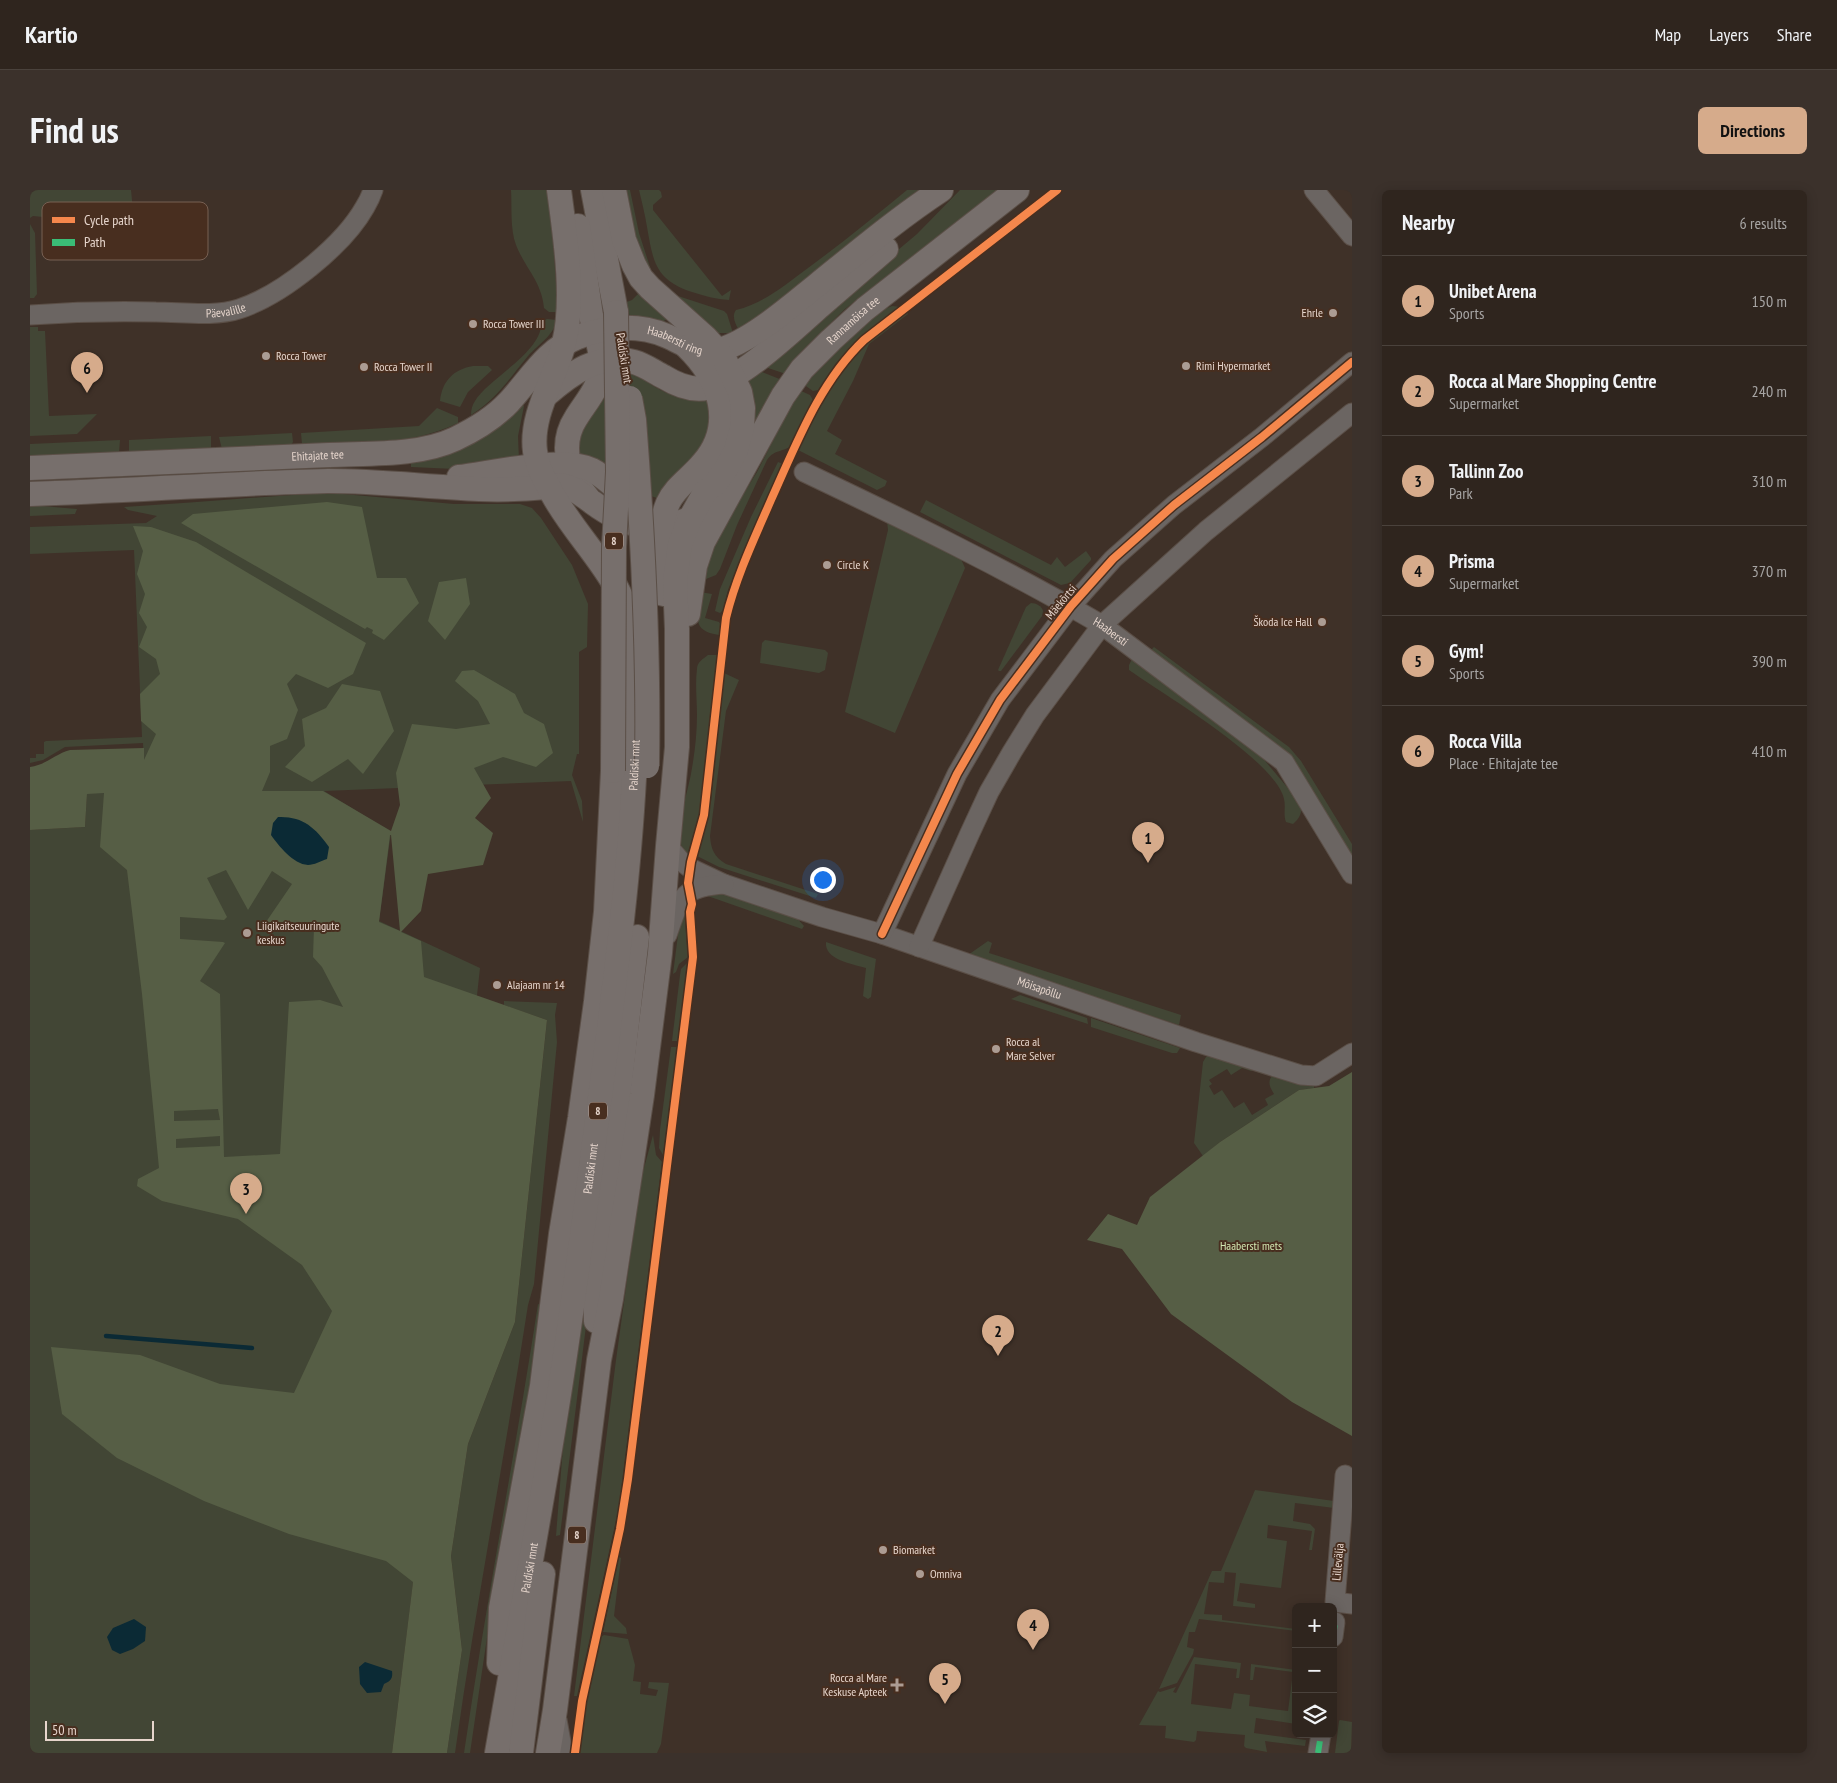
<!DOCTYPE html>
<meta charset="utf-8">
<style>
:root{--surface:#2f251e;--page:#3b312b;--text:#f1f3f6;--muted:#a7a5a4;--line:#4a423c;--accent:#d6ab8b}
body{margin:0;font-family:"PT Sans Narrow",sans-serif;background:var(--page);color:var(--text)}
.controls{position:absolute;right:15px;bottom:15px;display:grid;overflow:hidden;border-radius:8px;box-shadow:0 2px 12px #0003}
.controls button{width:45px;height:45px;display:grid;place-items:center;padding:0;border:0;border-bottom:1px solid var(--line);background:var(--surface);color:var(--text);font:25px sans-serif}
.scale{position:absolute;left:15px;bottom:12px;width:109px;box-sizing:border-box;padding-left:5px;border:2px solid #e6d5cc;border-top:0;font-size:14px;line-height:18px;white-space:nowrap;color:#e6d5cc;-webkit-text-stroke:4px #482e1f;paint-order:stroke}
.you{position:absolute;left:792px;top:689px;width:18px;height:18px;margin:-12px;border:4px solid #fff;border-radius:50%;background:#1a73e8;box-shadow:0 0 0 8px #1a73e833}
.badge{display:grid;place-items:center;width:32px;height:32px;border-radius:50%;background:var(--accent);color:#111;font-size:16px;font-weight:700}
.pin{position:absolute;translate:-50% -41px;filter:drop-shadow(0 1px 2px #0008)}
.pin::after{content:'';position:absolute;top:26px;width:18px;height:15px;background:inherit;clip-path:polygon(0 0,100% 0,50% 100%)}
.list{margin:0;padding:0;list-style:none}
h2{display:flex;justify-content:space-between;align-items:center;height:65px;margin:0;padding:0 20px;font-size:21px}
h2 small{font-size:16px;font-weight:400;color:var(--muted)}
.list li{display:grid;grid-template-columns:32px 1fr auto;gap:15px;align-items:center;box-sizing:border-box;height:90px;padding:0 20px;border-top:1px solid var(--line)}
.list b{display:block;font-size:19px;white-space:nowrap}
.list p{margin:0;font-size:16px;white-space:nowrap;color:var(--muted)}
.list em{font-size:16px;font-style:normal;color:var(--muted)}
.icon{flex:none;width:28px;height:28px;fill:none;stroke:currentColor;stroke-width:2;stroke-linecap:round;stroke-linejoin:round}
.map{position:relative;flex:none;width:1322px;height:1563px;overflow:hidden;border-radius:8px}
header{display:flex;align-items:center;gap:30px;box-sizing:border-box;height:70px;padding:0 25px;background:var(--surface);border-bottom:1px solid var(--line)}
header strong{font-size:24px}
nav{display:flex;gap:28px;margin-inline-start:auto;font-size:18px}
.intro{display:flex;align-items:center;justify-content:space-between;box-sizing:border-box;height:120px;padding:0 30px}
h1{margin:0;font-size:35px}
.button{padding:12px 22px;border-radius:8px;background:var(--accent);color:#111;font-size:18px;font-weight:700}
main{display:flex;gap:30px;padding:0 30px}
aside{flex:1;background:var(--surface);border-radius:8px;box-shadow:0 2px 12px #0003}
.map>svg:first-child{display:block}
.green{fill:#424635}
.forest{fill:#565e45;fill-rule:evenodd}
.water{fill:#0b2a35}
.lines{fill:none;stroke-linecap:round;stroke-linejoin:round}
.stream{stroke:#0b2a35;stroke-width:4.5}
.minor-casing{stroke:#5b4f47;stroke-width:21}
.major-casing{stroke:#5b4f47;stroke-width:26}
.minor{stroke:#6b6562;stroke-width:19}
.major{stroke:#776f6c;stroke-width:24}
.major-bridge-casing{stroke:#5b4f47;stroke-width:26;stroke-linecap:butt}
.major-bridge{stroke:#776f6c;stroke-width:24}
.quiet{stroke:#3abd76;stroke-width:6;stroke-dasharray:12 6;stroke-linecap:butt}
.cycleway-casing{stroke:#482e1f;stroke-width:11}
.cycleway{stroke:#f5874c;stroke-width:8}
.poi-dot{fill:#ac9c93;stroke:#482e1f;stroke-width:2}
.labels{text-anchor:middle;stroke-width:4;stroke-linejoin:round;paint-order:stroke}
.shield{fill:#482e1f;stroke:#b7a398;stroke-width:1}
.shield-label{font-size:11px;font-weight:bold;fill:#e6d5cc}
.street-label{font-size:12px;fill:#e6d5cc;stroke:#482e1f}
.poi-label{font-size:12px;fill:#e6d5cc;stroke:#482e1f;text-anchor:start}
.park-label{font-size:12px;fill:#d2e8b2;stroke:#482e1f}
.key{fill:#482e1f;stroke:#776053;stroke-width:1}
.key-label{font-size:14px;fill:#e6d5cc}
</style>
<header>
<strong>Kartio</strong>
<nav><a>Map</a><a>Layers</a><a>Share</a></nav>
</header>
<div class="intro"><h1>Find us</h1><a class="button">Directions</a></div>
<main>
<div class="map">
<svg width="1322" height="1563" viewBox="0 0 1322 1563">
<rect width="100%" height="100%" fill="#3f3128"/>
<g class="green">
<path d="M0,0H101L104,30L83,24L13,27L3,26L0,28Z"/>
<path d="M481,0H517L521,22L528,122H519L514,118C512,92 495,78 486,55C480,39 482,17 481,0Z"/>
<path d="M587,0H600L609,43L621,80L618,84Z"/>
<path d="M609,0H629L631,2L632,7L623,15V20L692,106L701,100L699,110C686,109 674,106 662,102C625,90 623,71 617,37C615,25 612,12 609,0Z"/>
<path d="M877,0H888L757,110L709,141C706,134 701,127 706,120C734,113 755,95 778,78C812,53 844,27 877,0Z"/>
<path d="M930,0H967L815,119L772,161L756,184L735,177L831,91L887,44Z"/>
<path d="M0,34L5,43L7,104L4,108H0Z"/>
<path d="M637,99L648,106L694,121L697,124L703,143H687Z"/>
<path d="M612,100L637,129L632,132C612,125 592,123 571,125L570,122L602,110Z"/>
<path d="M863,116L870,117L825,153L806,173L788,200L783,201L773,194C783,181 849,117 863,116Z"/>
<path d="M877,122L878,124L839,154L823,191L797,241L812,250L805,264L857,291L855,296L847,300L768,260C785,227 800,192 825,163C840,147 860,135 877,122Z"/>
<path d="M517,129L527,130C523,146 509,154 498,166C478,190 468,208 441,225C441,220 442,215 445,211C458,189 514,161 511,132Z"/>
<path d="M8,137V141H15L19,226L67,224L47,244L0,246V137Z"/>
<path d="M443,176H458L462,180L438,202L430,217L410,211C412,191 424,179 443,176Z"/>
<path d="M727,180L752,190L723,238L713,190Z"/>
<path d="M603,182C627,200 647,212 678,209C682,230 677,255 660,270C644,286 638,286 627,308L600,299L545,264V258L573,189Z"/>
<path d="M769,200L780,205L783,210L763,254C755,263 745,258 737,270L707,335L690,379L686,385L676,389L678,368L694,336L727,282Z"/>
<path d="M492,214L494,216L488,246L489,270L425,279L381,277V270Z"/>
<path d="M407,218L428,227V233C377,257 327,253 272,254L271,243L389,236Z"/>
<path d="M262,243L263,252L261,255L192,259L189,247Z"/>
<path d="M181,246V259L101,262L99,261V250Z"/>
<path d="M90,250L89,263L0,268V254Z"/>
<path d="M748,272L753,274L698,400L693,420L690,423L685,421L690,399L721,327Z"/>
<path d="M302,303L424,314H490L502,318L511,328L542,375L558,414L557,457L549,462V564H547L542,585L552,611L553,632L541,591L294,601L361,642L349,731L450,778L383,1393L362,1563H0V640L55,637L57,603L115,602L113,553L35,557L13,570L0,573V568H6V564H14V552L16,551L112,547L104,360L0,364V337L116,333L127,326L98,320L94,317C164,313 233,306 302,303Z"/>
<path d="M896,310L1021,375L1027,367L1035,377L1056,361L1061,368V370L1040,393L1031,395L890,322Z"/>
<path d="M0,315L47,319L45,324L0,326Z"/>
<path d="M857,331L931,369L935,378L865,543L815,522L858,340Z"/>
<path d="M670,402L682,404L675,428L689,432L691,435L689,445C660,441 668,425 670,402Z"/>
<path d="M1001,413C1006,413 1012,416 1013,421L1012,426L971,481H969L968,480L996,417Z"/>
<path d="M735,450L795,460L798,463L795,480L789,483L730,473L732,453Z"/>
<path d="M1124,457L1259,557L1271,571L1322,654V667L1262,568L1252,558L1121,460Z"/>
<path d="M678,465H687C681,530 681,606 656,667C641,644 658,605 662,578C665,561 667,542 667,525C667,510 665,494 667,479C667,472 673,469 678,465Z"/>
<path d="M1103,467L1231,566L1272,615C1271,624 1270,628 1263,634L1256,632C1253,624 1256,617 1254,609C1246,571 1133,504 1099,480V475Z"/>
<path d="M694,483L709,490L696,521L680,646C681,659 684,667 696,674L788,704L786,708L689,677L667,666L681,611Z"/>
<path d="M698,703L766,727L774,736L772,739L672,704Z"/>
<path d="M654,718L658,767L649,774L646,782L643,784L649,737Z"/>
<path d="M958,751L962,753L959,763L1151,825L1149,835L938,765Z"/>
<path d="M796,752L846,769L841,807L838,809L833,806L836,778C823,774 794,770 796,752Z"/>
<path d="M657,773L648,851H642L650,785L651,779Z"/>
<path d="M990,805L1057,828L1058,834L981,809Z"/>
<path d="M474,811L527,813L525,825L527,852L504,1094L498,1115C475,1265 446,1413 425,1563H417L432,1460L421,1366L438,1254L485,1132L517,830L474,815Z"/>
<path d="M1061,828L1150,858L1147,863H1142L1061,837Z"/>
<path d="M641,857H647L633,965L629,958L630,940Z"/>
<path d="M1181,864L1225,878L1221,881L1212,878L1201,885L1197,879L1179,890L1182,894L1179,896L1184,905L1192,900L1204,918L1214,912L1222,925L1238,915L1235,909L1244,904C1239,896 1237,891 1244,883L1284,896V898L1269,900L1190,952L1173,966L1164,953L1173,872L1176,867Z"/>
<path d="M623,945L626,965L632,972L589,1317L547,1506H544L586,1170L611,989Z"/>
<path d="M561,1049V1096L530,1345L526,1346L537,1205Z"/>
<path d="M508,1114L513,1116L459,1434L440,1563H434C456,1413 485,1264 508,1114Z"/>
<path d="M1225,1300L1304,1311V1318L1265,1313L1263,1331L1280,1334L1285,1339L1282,1360H1279L1282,1341L1238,1335L1237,1348L1257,1351L1251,1398L1210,1393L1207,1411L1225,1414V1418L1203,1416L1206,1383L1195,1382L1194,1393L1179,1392L1174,1424L1192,1425V1430L1266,1439V1441L1169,1429L1165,1442H1159L1157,1457L1164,1459L1163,1464L1147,1493L1129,1499L1182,1381H1191Z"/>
<path d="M589,1367L591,1368L584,1426L596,1438L597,1444L573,1442Z"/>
<path d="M574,1445L598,1449L605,1475L603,1491L611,1492L610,1504L626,1506L628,1500L618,1498L619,1492L639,1493L631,1554L627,1563H549L556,1508L571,1447Z"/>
<path d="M1164,1467L1211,1473L1209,1488H1206L1207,1479L1165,1474L1161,1514L1201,1519L1204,1503L1220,1505L1219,1516L1258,1521L1263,1482L1225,1477L1223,1490H1220L1221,1474L1266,1480V1534L1226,1528L1224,1543L1276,1550L1275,1556L1235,1551L1237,1562L1216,1558L1214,1556L1215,1545L1167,1541L1166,1550L1164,1552L1135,1548L1136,1536L1109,1535L1128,1501L1130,1502L1146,1497L1143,1502L1146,1503Z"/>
<path d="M1310,1530L1322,1532L1321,1563H1305L1309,1531Z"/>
</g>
<g class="forest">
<path d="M297,312L332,317L347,388H376L389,413L354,450L342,443L343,440L337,437L335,439L151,333L163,324Z"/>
<path d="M103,336L121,337L166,352L336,453L323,484L298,498L266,484L257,494L268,520L257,549L240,556V582L232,601H293L361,641L370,615L366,583L382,534L426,539L460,534L448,511L425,491L432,481L444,480L485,504L494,523L514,534L523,563L506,577L473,567L444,578L461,608L445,628L463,643L453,675L398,684L391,721L371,742L391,751L394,787L517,830L485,1132L438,1254L421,1366L432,1460L417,1563H362L383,1392L356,1371L259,1344L174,1311L87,1268L32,1224L21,1157L110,1165L190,1194L264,1203L302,1121L272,1075L208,1029L132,1011L107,996L108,989L129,978L112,804L97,680L70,657L74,603L57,604L55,637L0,640V577C16,575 25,564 40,560L114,558V570L126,544L111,531L110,504L130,484L126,469L109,457L117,437L109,423L115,404L107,384L113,361ZM360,645H361L370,741L349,732ZM196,680L218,720L242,681L262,694L236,732L284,737L283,767L292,777L313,817L290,810L259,812L250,964L194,967L190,804L170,791L195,753L193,752L150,749V727L194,730L197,727L177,688ZM188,919L190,930L144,931V921ZM190,946V956L146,958V949Z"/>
<path d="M436,388L440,414L415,450L398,431L409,392Z"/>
<path d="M312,494L350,501L364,541L333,584L318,569L282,592L255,577L275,556L272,529L296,518Z"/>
<path d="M1322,882V1246L1262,1212L1141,1124L1092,1059L1057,1050L1078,1024L1107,1035L1120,1007L1190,952L1269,900L1299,896Z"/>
</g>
<g class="water">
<path d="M248,627C272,626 285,637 299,657L297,669C291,671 284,675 278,675C263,674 249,656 241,645L243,633Z"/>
<path d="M104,1429L116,1437L115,1451L103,1459L90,1464L82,1460L77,1447L83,1438Z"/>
<path d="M335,1472L362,1481C363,1488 361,1491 354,1494L351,1502L337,1503L330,1494L329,1477Z"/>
</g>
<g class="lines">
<path class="stream" d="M76,1146L222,1158"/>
<defs>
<g id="minor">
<path d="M1284,0L1322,46"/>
<path id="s1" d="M0,125C42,122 84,121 126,122C152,122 184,127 209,119C252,105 313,56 335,17C338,12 341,6 343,0"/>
<path id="s2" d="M774,282C875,330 976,379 1072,435L1254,572L1322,684"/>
<path id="s3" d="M638,656L650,670L660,678L694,694L792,727L852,744L1166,852L1271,885L1286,886L1322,863"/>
<path d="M852,744L927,584L970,510L1041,416L1083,369L1144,315L1232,247L1322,172"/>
<path d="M637,745C650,708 651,697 694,694"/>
<path d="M889,757L940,643L959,602L982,562L1005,525L1072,435L1176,341L1322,223"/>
<path d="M1315,1285L1305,1412L1322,1414"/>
<path d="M1303,1447L1305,1432"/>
<path d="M527,1530L533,1563"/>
<path d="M1288,1563L1291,1544"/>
</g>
<g id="major">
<path d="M563,0L586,122"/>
<path d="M548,36C552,63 556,91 560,119C562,137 572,156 571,174C571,197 557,210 546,228C529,254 538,286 558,308"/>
<path d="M516,205C540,184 569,162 604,172C615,175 624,182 634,187C647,195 662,201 677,198C711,190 763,140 790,116C812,97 834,78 856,59"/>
<path id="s4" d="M0,278C100,274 200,270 299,265C338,263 389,266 425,249C444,240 464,228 479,212C501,188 516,160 548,147C577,136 609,134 637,146C656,154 667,165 690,160C721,151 761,116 787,95C828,62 867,29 911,0"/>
<path d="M429,287C462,283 533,266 562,280C574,286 588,301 602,309"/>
<path d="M0,304C99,301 199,293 298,291C349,291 399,297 449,299C472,300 495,299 517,297C521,297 525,295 528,295C541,295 552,305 562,312C597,338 630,345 670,324"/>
<path d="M633,404C631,375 626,341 638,313C645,297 662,287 673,273C706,235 690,189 657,157"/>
<path id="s5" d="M658,424L665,376L673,352L753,206L772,179L801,150L835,119L987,0"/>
<path d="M566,1131L565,1107L607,747"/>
<path d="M469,1473L471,1418L512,1196L531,1044L550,928L566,812L576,722L583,581"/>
<path id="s6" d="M467,1563C486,1452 507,1341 525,1229C545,1109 559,989 575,869C587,775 599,682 604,588C606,543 609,496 604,451C599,393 550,354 523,305C515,290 507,277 505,261C500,224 526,187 534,153C545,109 535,45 529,0"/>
<path d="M491,1563L513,1384"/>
<path d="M518,1563L525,1520L569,1170L581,1109L612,905L630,763L638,656L647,557V439L645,391L650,354L660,329L675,302L685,294L696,279L706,260L712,238L713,218L710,202L694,168L676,148L620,98L611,88L604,75L594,50L584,0"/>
</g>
</defs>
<use href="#minor" class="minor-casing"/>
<use href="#major" class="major-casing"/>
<use href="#minor" class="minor"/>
<use href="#major" class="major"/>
<defs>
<g id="major-bridge">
<path d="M600,208L604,230C613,346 619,460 617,576"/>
<path d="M583,581L584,357L588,282L586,122"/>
</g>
</defs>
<use href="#major-bridge" class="major-bridge-casing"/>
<use href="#major-bridge" class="major-bridge"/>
<g class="quiet">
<path d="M1303,1447L1305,1432"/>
<path d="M1288,1563L1291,1544"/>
</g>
<defs>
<g id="cycleway">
<path d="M852,744L927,584L970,510L1041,416L1083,369L1144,315L1232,247L1322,172"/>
<path d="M545,1563L552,1511L590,1339L598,1289L663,767L660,722L662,714L658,693L661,672L674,625L696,428C706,387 724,349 741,310C766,255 789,193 834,150L1027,0"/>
</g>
</defs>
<use href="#cycleway" class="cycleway-casing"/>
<use href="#cycleway" class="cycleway"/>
</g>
<g class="poi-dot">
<circle cx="1303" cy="123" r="5"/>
<circle cx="443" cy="134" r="5"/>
<circle cx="236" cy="166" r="5"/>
<circle cx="1156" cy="176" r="5"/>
<circle cx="334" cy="177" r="5"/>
<circle cx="797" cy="375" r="5"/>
<circle cx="1292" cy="432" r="5"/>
<circle cx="217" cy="743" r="5"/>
<circle cx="467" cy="795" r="5"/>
<circle cx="966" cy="859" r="5"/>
<circle cx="853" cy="1360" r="5"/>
<circle cx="890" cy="1384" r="5"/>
<path d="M864.5 1487.5h5v5h5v5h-5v5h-5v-5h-5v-5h5z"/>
</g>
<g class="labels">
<g class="shield">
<rect x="575" y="342.5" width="18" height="17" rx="4"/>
<rect x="559" y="912.5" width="18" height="17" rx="4"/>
<rect x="538" y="1336.5" width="18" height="17" rx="4"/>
</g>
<g class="shield-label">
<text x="584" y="355">8</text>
<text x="568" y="925">8</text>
<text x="547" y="1349">8</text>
</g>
<g class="street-label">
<text dy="4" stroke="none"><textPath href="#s1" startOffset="196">Päevalille</textPath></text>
<text dy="4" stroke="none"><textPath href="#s5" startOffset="344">Rannamõisa tee</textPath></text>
<text dy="4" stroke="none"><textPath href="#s4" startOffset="689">Haabersti ring</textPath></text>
<text transform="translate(594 168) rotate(81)" y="4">Paldiski mnt</text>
<text dy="4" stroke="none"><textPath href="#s4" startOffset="288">Ehitajate tee</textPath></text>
<text transform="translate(1031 412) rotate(-50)" y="4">Mäekõrtsi</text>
<text dy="4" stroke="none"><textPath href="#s2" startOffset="346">Haabersti</textPath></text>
<text dy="4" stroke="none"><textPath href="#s6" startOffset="998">Paldiski mnt</textPath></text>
<text dy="4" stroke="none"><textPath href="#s3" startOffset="401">Mõisapõllu</textPath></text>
<text dy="4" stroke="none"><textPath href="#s6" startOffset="592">Paldiski mnt</textPath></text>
<text transform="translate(1308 1372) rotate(-85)" y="4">Lillevälja</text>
<text dy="4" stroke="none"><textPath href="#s6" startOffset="188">Paldiski mnt</textPath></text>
</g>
<g class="poi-label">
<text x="1293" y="127" text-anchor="end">Ehrle</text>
<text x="453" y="138">Rocca Tower III</text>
<text x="246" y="170">Rocca Tower</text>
<text x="1166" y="180">Rimi Hypermarket</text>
<text x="344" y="181">Rocca Tower II</text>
<text x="807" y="379">Circle K</text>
<text x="1282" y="436" text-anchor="end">Škoda Ice Hall</text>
<text x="227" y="740">Liigikaitseuuringute<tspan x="227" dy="14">keskus</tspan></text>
<text x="477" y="799">Alajaam nr 14</text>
<text x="976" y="856">Rocca al<tspan x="976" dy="14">Mare Selver</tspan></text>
<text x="863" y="1364">Biomarket</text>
<text x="900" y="1388">Omniva</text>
<text x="857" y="1492" text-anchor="end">Rocca al Mare<tspan x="857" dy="14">Keskuse Apteek</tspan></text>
</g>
<g class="park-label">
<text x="1221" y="1060">Haabersti mets</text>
</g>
</g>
<rect x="12" y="12" width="166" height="58" rx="8" class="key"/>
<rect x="22" y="27" width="23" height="6" fill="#f5874c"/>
<rect x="22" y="49" width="23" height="7" fill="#3abd76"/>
<g class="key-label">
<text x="54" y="35">Cycle path</text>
<text x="54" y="57">Path</text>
</g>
</svg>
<div class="controls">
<button>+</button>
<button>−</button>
<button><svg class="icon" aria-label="layers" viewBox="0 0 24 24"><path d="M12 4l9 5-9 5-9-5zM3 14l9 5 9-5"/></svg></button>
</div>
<div class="scale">50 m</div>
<div class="you"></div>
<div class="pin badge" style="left:1118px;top:673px">1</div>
<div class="pin badge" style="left:968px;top:1166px">2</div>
<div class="pin badge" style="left:216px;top:1024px">3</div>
<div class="pin badge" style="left:1003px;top:1460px">4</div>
<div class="pin badge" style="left:915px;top:1514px">5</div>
<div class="pin badge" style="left:57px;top:203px">6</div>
</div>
<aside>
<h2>Nearby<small>6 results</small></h2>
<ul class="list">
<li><span class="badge">1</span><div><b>Unibet Arena</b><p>Sports</p></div><em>150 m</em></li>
<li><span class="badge">2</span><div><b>Rocca al Mare Shopping Centre</b><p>Supermarket</p></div><em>240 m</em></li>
<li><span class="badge">3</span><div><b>Tallinn Zoo</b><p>Park</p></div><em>310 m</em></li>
<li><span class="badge">4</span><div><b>Prisma</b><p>Supermarket</p></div><em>370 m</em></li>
<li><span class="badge">5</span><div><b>Gym!</b><p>Sports</p></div><em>390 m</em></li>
<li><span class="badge">6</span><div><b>Rocca Villa</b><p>Place · Ehitajate tee</p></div><em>410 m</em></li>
</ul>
</aside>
</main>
